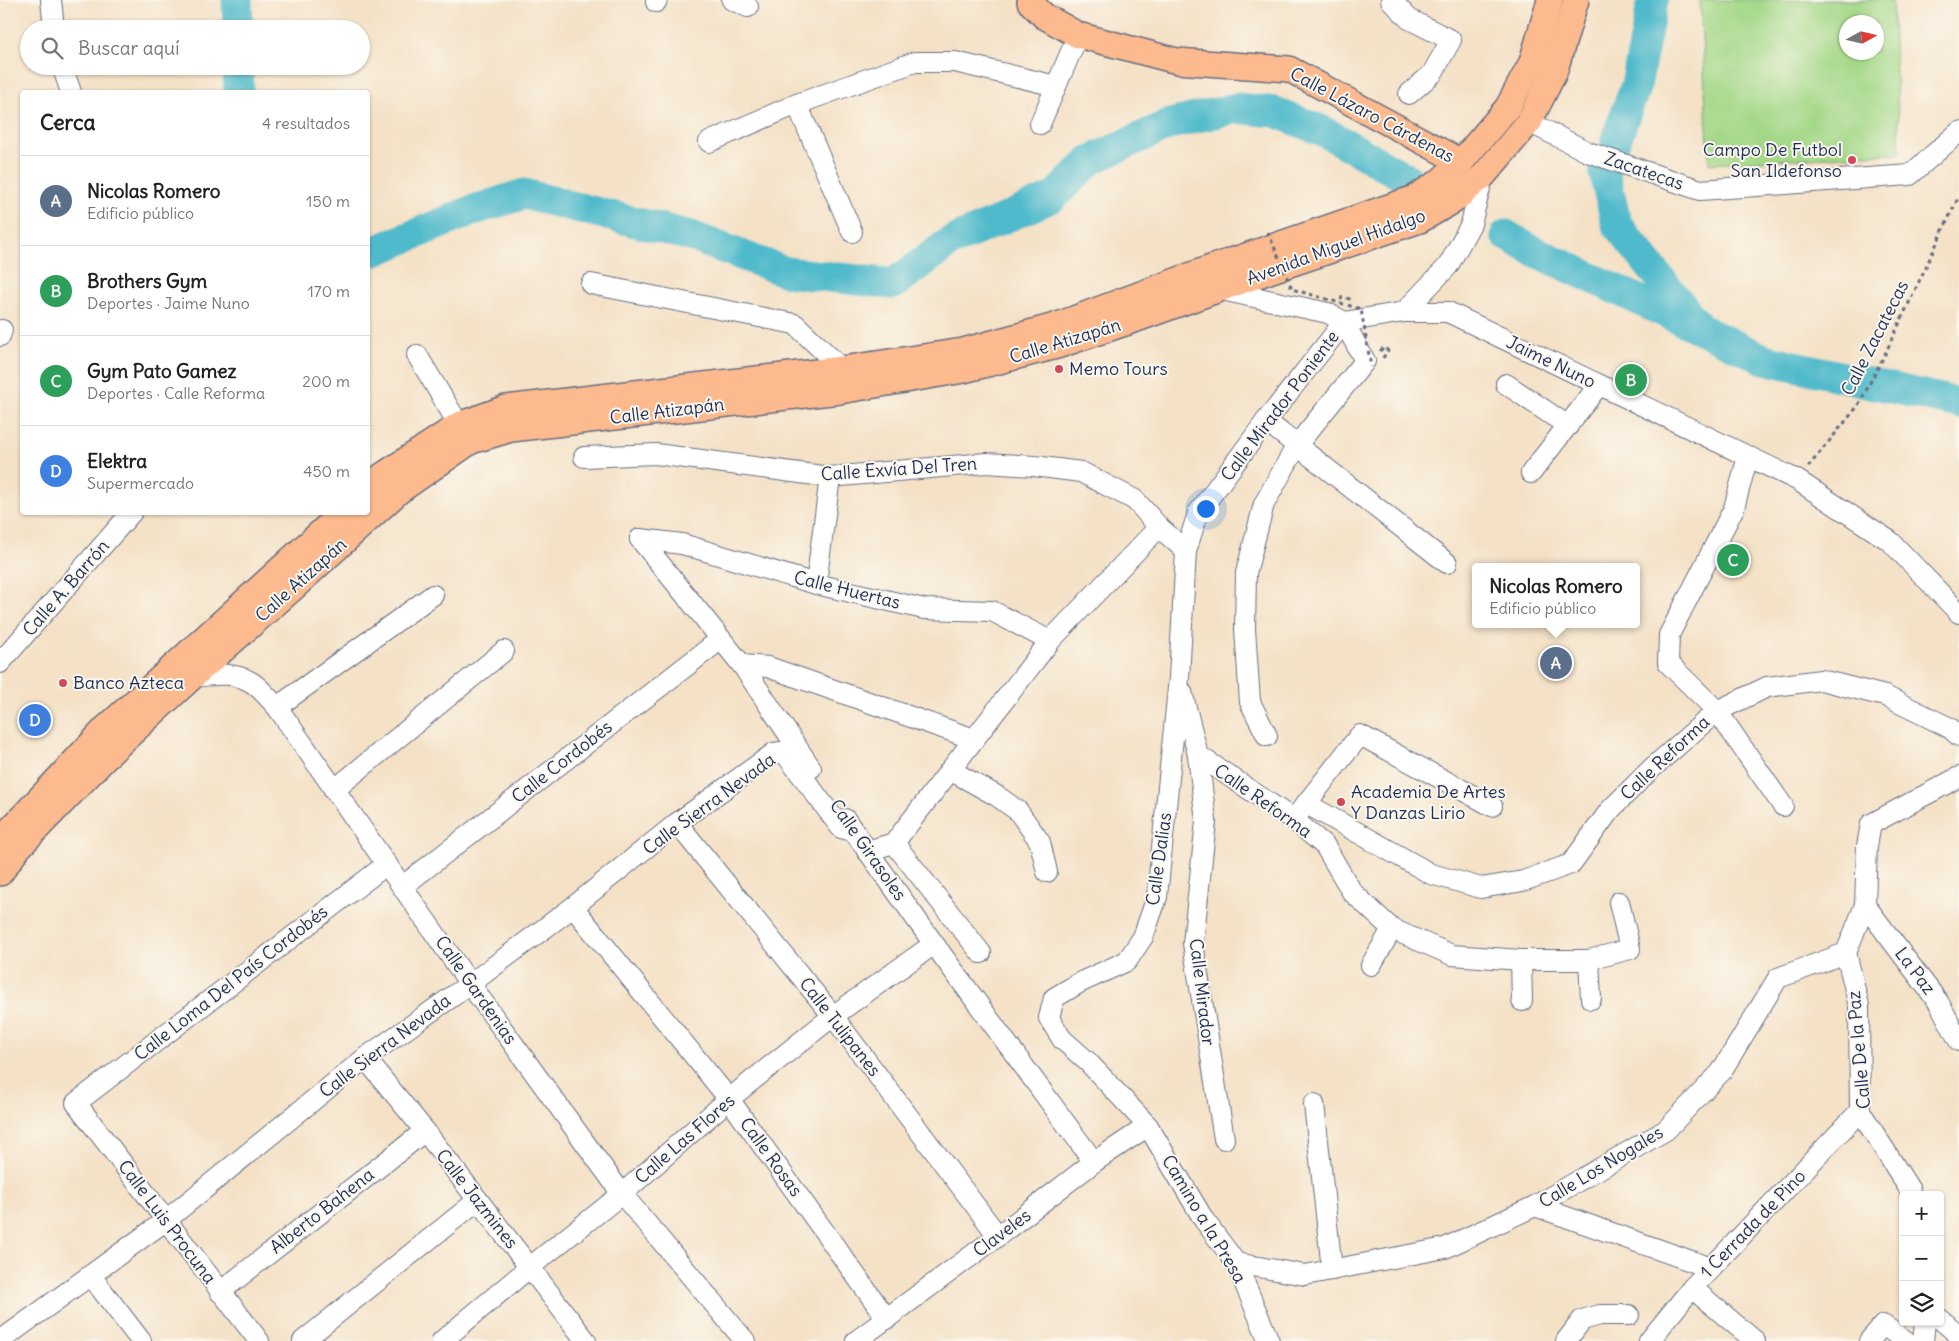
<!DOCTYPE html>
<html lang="es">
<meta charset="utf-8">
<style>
:root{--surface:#fff;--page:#f6f6f6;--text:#222;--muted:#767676;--line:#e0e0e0;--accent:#2563eb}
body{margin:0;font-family:Delius,sans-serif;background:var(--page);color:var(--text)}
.controls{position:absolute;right:15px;bottom:15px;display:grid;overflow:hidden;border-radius:5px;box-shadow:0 1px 4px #0004}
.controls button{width:45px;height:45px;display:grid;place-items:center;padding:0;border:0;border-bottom:1px solid var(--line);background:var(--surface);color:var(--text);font:25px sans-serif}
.compass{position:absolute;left:1839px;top:15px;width:45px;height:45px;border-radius:50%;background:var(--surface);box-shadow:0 1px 4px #0004;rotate:82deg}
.you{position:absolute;left:1205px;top:508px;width:18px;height:18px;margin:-12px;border:4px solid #fff;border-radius:50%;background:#1a73e8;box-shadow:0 0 0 8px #1a73e833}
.badge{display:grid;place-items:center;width:32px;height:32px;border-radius:50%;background:var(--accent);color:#fff;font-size:16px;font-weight:700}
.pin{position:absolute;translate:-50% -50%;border:2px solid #fff;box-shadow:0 1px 5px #0006}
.popup{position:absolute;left:1472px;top:563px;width:168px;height:65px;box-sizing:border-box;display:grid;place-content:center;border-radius:5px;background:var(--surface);filter:drop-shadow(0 1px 4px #0005);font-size:16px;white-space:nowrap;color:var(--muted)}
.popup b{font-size:19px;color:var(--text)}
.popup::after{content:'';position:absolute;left:50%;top:100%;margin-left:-10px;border:10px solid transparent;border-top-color:var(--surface)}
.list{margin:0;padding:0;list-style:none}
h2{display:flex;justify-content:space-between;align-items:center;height:65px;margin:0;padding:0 20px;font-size:21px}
h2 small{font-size:16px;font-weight:400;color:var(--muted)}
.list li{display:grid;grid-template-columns:32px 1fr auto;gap:15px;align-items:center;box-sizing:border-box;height:90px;padding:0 20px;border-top:1px solid var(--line)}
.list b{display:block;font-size:19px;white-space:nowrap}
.list p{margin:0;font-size:16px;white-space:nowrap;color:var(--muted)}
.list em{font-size:16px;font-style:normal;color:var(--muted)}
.icon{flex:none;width:28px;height:28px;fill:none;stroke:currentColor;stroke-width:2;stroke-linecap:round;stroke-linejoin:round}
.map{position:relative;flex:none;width:1959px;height:1341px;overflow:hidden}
.search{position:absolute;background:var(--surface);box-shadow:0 1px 4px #0004;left:20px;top:20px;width:350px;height:55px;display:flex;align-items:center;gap:12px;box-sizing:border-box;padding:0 18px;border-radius:28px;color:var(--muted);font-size:19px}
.panel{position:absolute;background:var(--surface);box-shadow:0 1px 4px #0004;left:20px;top:90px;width:350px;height:425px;border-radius:5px}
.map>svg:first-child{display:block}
.green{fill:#a4d888;stroke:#608473;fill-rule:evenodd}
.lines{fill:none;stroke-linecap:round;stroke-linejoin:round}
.river{stroke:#4fbacb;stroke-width:31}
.minor-casing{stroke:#676d82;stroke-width:22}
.major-casing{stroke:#676d82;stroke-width:28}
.path{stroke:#676d82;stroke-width:3;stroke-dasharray:4 4;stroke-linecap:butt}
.minor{stroke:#fff;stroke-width:20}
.major{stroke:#fcba8e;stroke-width:25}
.path-bridge{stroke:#676d82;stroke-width:3;stroke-dasharray:4 4;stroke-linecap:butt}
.poi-dot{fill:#d1495b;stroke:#fbf7ec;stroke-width:2}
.labels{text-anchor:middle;stroke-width:4;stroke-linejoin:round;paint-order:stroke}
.street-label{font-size:18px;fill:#1b2f5e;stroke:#fbf7ec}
.poi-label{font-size:18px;fill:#1b2f5e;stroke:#fbf7ec;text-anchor:start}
</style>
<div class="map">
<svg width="1959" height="1341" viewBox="0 0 1959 1341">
<rect width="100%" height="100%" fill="#fbf7ec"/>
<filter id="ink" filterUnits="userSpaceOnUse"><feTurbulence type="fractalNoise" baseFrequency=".02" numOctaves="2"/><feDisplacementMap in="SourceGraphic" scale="10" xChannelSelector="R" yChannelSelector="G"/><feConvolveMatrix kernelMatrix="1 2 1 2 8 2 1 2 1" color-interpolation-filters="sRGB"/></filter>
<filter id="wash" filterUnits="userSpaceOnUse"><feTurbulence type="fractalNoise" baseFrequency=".0096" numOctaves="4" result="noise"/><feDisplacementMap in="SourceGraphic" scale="20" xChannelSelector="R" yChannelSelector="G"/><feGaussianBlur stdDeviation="1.12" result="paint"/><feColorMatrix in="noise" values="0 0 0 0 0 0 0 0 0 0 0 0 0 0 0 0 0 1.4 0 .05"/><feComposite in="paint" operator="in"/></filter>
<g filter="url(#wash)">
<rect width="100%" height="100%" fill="#f4e1c6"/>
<path class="green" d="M1700,0H1892L1900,153L1709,164ZM1846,22H1876V52H1846Z"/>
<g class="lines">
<g class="river">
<path d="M237,0L238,29"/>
<path d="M238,66L239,92"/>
<path d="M1616,140L1636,85L1653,0"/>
<path d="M1604,172L1617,225L1695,322"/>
<path d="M1506,235L1528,248L1764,359L1959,403"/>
<path d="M368,248L372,252L471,211L524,194L691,236L786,272L893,284L950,242L1053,197L1091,160L1170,124L1236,108L1275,112L1323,131L1408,179"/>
</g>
</g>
</g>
<g filter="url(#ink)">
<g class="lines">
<defs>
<g id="minor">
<path d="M51,0L54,29"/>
<path d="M732,0L748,7"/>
<path d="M1391,0L1409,19L1451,40L1432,74L1409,94"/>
<path d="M656,2L657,0"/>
<path d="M62,66L71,92"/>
<path d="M797,104L852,232"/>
<path d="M1529,122L1588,152L1700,190L1910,175L1959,132"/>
<path d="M1040,124L1078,35"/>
<path d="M709,142L797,104L915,62H955L1056,86"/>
<path d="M591,284L795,324L842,369"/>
<path d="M1217,289L1328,313L1344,322"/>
<path d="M1404,312L1448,266L1471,224L1483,176"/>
<path d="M1344,322L1404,312H1448L1797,480L1890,541L1959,613"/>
<path d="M0,336L2,330"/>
<path d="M417,355L459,425"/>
<path d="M1506,384L1568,426"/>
<path d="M1266,421L1447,563"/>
<path d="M1748,456L1734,508L1669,635L1668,663L1717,711L1783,806"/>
<path d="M584,457L656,454L830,477L986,463L1034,466L1081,472L1135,500L1159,527L1186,551"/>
<path d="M1531,473L1599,385"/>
<path d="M640,539L742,665L811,768"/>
<path d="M640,539L682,544L816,584L924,609L992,611L1050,641"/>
<path d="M816,584L830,477"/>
<path d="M0,663L132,512"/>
<path d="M742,665L768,667L974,739"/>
<path d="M192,677C212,675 233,671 251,682C261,688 269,699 277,707L470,984L622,1194L745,1341"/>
<path d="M1182,692L1198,755L1206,821L1193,943L1224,1139"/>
<path d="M277,707L433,595"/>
<path d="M1267,736L1250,702L1245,629L1246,573L1264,504L1297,445L1365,361L1344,322"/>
<path d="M1198,755L1293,819L1325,846L1352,892L1392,929L1452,955L1521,960H1589L1630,949L1619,902"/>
<path d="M950,770L997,796L1018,811L1040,842L1047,872"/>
<path d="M334,790L504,651"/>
<path d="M1307,804L1431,874L1481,888L1523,881L1571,864L1610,810L1651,769L1717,711L1767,687L1821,680L1885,696L1950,728L1959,736"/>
<path d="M1298,814L1360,735L1492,806"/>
<path d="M845,819L934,944L1094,1162"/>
<path d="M677,823L833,1016L998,1236"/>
<path d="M894,843L981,953"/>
<path d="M867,851L894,843L1050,641L1159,527"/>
<path d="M403,886L721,639"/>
<path d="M1865,905L1939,1003L1959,1041"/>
<path d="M573,907L729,1099L887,1319"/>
<path d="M1846,953L1859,1006L1860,1111L1910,1190V1195"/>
<path d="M1521,960L1522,1001"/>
<path d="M1589,960L1591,999"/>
<path d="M1371,965L1392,929"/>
<path d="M365,1058L425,1131L586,1341"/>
<path d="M1314,1104L1332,1270"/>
<path d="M1535,1206L1711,1268"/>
<path d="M1236,1263L1305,1275L1445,1248L1535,1206L1666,1130L1721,1072L1778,978L1846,953L1865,905L1867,846L1871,824L1959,777"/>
<path d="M91,1276L141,1341"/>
<path d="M1692,1288L1755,1341"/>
<path d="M220,1292L425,1131"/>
<path d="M1940,1319L1959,1335"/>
<path d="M0,1341L165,1221L365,1058L470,984L573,907L677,823L774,753L781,752L787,756L841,828L853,831"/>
<path d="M259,1341L76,1103L387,864"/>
<path d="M303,1341L478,1200"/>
<path d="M442,1341L530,1267L622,1194L729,1099L833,1016L934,944"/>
<path d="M856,1341L998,1236L1094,1162L1148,1126"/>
<path d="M1269,1341L1236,1263L1204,1220L1148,1126L1088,1062L1062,1039L1049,1018L1054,998L1079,983L1127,961L1143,937L1157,897L1179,678L1186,551L1198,513L1266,421L1344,322"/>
<path d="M1566,1341L1582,1320L1600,1315H1629"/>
<path d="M1649,1341L1692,1288L1860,1111"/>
<path d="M1869,1341L1883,1325L1906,1341"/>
<path d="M1923,1341L1925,1322"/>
</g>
<g id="major">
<path d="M1031,0L1030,2L1044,16L1078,35L1177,61L1289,69L1461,162"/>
<path d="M368,489L382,476L459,425L506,408L842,369L963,351L1055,326L1205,270L1415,198L1439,182L1461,162L1508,107L1532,62L1550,0"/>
<path d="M0,844L10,830L106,728L343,512"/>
<path d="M0,873L19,847L113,750L192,677L293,588L399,491L471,441L511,429L840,391L964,370L1057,346L1134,320L1269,271L1420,220L1453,201L1483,176L1529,122L1554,73L1576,0"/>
</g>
</defs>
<use href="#minor" class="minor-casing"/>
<use href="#major" class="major-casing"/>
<g class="path">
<path d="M1341,300L1342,297L1354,300"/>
<path d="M1380,351L1384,347L1388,351L1382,359"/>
<path d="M1808,467L1858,406L1886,352L1959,196"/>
</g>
<use href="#minor" class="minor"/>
<use href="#major" class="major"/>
<path class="path-bridge" d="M1268,232L1292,289L1361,309L1371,367"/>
</g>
</g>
<g class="poi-dot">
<circle cx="1852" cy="160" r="5"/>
<circle cx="1059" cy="369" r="5"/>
<circle cx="63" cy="683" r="5"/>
<circle cx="1341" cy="802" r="5"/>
</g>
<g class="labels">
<g class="street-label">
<text transform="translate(1372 115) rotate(28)" y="6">Calle Lázaro Cárdenas</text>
<text transform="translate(1644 171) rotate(19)" y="6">Zacatecas</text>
<text transform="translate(1336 247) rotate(-20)" y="6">Avenida Miguel Hidalgo</text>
<text transform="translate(1875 338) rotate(-63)" y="6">Calle Zacatecas</text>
<text transform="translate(1065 341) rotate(-17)" y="6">Calle Atizapán</text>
<text transform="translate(1551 362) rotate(26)" y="6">Jaime Nuno</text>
<text transform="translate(1280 406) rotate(-53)" y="6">Calle Mirador Poniente</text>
<text transform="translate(667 411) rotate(-7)" y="6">Calle Atizapán</text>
<text transform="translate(899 469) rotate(-4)" y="6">Calle Exvía Del Tren</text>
<text transform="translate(301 580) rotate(-42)" y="6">Calle Atizapán</text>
<text transform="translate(66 588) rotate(-49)" y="6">Calle A. Barrón</text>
<text transform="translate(847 590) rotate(14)" y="6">Calle Huertas</text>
<text transform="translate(1665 758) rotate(-43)" y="6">Calle Reforma</text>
<text transform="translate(562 762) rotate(-38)" y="6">Calle Cordobés</text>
<text transform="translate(1263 801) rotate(35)" y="6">Calle Reforma</text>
<text transform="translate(709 804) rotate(-36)" y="6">Calle Sierra Nevada</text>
<text transform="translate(868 850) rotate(55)" y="6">Calle Girasoles</text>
<text transform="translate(1159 859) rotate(-82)" y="6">Calle Dalias</text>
<text transform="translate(1915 971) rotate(53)" y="6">La Paz</text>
<text transform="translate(231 983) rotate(-38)" y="6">Calle Loma Del País Cordobés</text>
<text transform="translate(476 990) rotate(55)" y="6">Calle Gardenias</text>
<text transform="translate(1202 992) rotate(83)" y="6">Calle Mirador</text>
<text transform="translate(840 1027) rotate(52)" y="6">Calle Tulipanes</text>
<text transform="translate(385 1046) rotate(-37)" y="6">Calle Sierra Nevada</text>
<text transform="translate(1859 1050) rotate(-95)" y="6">Calle De la Paz</text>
<text transform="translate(685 1139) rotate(-41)" y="6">Calle Las Flores</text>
<text transform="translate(771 1157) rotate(54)" y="6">Calle Rosas</text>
<text transform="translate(1601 1167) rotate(-31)" y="6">Calle Los Nogales</text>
<text transform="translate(477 1199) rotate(52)" y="6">Calle Jazmines</text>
<text transform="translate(322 1211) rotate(-38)" y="6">Alberto Bahena</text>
<text transform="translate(1204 1219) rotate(59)" y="6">Camino a la Presa</text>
<text transform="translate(167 1222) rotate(53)" y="6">Calle Luis Procuna</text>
<text transform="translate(1753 1224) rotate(-46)" y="6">1 Cerrada de Pino</text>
<text transform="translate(1002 1233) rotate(-37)" y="6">Claveles</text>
</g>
<g class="poi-label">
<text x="1842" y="156" text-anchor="end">Campo De Futbol<tspan x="1842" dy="21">San Ildefonso</tspan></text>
<text x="1069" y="375">Memo Tours</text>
<text x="73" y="689">Banco Azteca</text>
<text x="1351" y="798">Academia De Artes<tspan x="1351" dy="21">Y Danzas Lirio</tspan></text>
</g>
</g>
</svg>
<div class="controls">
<button>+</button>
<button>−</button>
<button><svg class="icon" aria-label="layers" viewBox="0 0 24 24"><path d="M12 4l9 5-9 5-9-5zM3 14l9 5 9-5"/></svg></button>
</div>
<svg class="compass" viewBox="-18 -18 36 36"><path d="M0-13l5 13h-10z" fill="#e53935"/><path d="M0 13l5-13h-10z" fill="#767676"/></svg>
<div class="you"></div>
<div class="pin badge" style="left:1556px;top:663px;background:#5c6f8a">A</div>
<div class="popup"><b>Nicolas Romero</b>Edificio público</div>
<div class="pin badge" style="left:1631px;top:380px;background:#2e9e5b">B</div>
<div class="pin badge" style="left:1733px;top:560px;background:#2e9e5b">C</div>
<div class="pin badge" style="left:35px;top:720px;background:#3f7fe0">D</div>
<div class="search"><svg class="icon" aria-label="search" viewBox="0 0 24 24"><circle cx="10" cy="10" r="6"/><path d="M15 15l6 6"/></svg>Buscar aquí</div>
<section class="panel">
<h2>Cerca<small>4 resultados</small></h2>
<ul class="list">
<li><span class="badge" style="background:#5c6f8a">A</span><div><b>Nicolas Romero</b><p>Edificio público</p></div><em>150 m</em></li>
<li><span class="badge" style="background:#2e9e5b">B</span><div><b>Brothers Gym</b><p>Deportes · Jaime Nuno</p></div><em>170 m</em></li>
<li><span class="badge" style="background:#2e9e5b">C</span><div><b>Gym Pato Gamez</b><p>Deportes · Calle Reforma</p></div><em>200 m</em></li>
<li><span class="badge" style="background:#3f7fe0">D</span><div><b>Elektra</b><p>Supermercado</p></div><em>450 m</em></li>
</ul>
</section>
</div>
